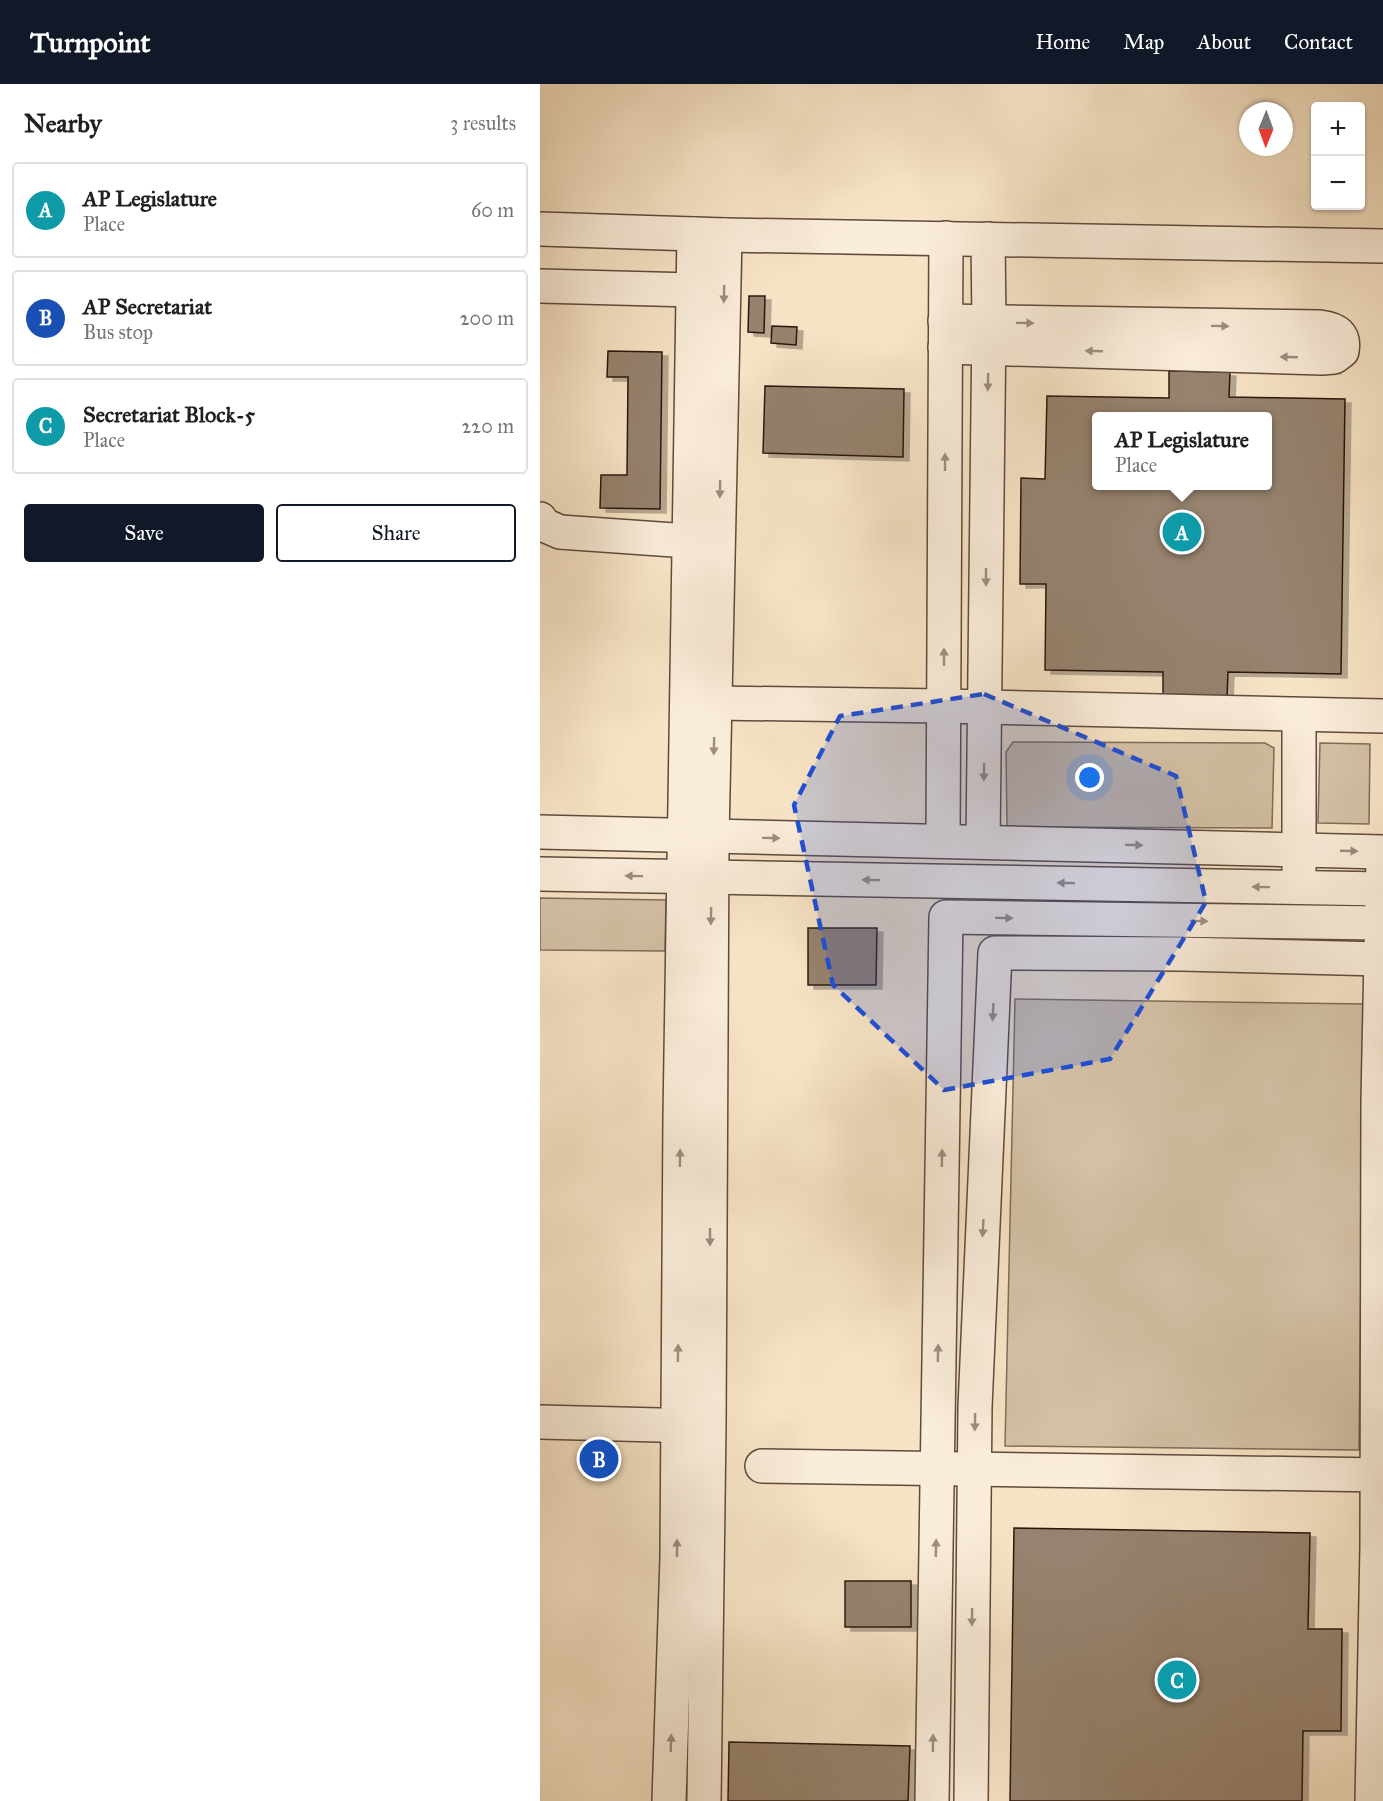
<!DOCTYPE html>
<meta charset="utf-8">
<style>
:root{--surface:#fff;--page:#f6f6f6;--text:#202124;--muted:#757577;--line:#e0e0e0;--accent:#111827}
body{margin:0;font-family:"IM FELL Great Primer",serif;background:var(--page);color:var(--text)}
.controls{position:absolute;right:18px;top:18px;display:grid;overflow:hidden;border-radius:6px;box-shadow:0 2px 4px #0004}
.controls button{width:54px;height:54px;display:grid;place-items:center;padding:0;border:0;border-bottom:2px solid var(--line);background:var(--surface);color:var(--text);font:30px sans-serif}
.compass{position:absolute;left:699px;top:18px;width:54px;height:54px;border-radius:50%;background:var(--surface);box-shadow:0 2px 4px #0004;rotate:181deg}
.you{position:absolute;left:550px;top:694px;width:21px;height:21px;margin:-15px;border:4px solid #fff;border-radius:50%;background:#1a73e8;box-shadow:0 0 0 9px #1a73e833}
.badge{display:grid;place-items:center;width:39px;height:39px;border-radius:50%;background:var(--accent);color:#fff;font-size:20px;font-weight:700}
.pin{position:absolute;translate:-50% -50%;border:3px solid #fff;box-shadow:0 2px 6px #0006}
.popup{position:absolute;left:552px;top:328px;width:180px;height:78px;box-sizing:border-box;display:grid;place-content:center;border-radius:6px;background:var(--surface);filter:drop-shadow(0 2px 4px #0005);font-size:20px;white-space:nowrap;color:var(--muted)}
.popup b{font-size:22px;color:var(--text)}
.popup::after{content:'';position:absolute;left:50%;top:100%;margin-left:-12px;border:12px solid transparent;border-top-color:var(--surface)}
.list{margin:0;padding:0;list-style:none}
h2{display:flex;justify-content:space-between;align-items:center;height:78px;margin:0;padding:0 24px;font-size:26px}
h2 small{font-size:20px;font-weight:400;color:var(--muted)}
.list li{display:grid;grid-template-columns:39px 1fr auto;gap:18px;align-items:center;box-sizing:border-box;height:96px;margin:0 12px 12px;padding:0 12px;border:2px solid var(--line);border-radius:6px}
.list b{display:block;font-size:22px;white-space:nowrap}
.list p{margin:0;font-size:20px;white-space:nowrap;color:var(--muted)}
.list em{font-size:20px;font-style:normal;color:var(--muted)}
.actions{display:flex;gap:12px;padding:18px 24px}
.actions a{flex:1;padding:14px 0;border:2px solid var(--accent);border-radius:6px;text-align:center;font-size:21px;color:var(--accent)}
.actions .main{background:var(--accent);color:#fff}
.map{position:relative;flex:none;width:843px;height:1717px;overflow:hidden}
header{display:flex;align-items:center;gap:36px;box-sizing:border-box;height:84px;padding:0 30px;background:var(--accent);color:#fff}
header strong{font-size:28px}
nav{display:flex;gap:33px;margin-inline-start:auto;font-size:21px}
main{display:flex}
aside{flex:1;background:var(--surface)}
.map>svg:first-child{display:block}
.green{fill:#d4c1a7;stroke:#806c5b;stroke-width:1.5}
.building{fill:#96826e;stroke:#2c170f;stroke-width:1.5;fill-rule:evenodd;filter:url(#shadow)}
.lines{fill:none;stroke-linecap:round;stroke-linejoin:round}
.minor-casing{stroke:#5f4a3d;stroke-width:36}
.minor{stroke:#faedda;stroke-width:33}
.oneway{fill:#9d8d7f}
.marked{fill:#1d4ed8;fill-opacity:0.2;stroke:#1d4ed8;stroke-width:4.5;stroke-dasharray:12 8;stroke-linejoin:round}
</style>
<header>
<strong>Turnpoint</strong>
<nav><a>Home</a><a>Map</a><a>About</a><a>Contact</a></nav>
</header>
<main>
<aside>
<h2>Nearby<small>3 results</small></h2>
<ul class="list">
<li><span class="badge" style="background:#0f9aa8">A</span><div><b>AP Legislature</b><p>Place</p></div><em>60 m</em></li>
<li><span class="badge" style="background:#1a4fb4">B</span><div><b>AP Secretariat</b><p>Bus stop</p></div><em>200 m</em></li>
<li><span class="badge" style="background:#0f9aa8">C</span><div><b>Secretariat Block-5</b><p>Place</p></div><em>220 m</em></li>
</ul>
<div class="actions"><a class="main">Save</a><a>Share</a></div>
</aside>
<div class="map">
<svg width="843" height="1717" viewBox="0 0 843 1717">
<defs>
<filter id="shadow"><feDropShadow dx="6" dy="4" stdDeviation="0" flood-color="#0004"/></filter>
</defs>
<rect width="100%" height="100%" fill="#f7e4c6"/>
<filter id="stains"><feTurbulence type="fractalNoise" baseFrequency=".00333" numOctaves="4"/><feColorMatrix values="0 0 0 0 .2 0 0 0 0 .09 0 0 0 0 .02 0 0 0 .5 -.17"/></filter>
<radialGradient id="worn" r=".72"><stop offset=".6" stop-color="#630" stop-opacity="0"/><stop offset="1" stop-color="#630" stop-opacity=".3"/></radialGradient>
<g class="green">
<path d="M473,658L725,659L734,664L732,744L467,743L466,668Z"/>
<path d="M780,659L830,660L829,740L778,739Z"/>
<path d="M0,814L126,816L125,867L0,866Z"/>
<path d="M475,915L824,920L819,1366L465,1362Z"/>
</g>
<g class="building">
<path d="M209,212H225L224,249L208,248Z"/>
<path d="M232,242L257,243L256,261L231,259Z"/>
<path d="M68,267L122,268L120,425L60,424L61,391H87L88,293H67Z"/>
<path d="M629,287L690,288L689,313L805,315L801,590L688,588L687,614L623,613V588L505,586L506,500H480L481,394L505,395L507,312L629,314ZM556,332H728V402H556Z"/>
<path d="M225,302L364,305L363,373L223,369Z"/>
<path d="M268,844H337L336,901H268Z"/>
<path d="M474,1444L770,1449L768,1545H802L801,1647H763L762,1717H470Z"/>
<rect x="305" y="1497" width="66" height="46"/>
<path d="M189,1658L370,1662L368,1717H188Z"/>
</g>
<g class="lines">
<defs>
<g id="minor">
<path d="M0,145L185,151L843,162"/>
<path d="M0,202L153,206"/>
<path d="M405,237L780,243C796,245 805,250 802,267L794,273L782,274L405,263"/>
<path d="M0,435L4,441L20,448L148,457"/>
<path d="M175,619L404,622L843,632"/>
<path d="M759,631V788"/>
<path d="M0,748L843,768"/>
<path d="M403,757L406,154"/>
<path d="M443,758L449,238L448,155"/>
<path d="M0,790L842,805"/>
<path d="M0,1338L158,1342"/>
<path d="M222,1382L843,1391"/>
<path d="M129,1717L137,1473L140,1033L154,150"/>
<path d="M164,1717L169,1343L172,753L185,151"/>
<path d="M392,1717L406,833L841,839"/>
<path d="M431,1717L435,1323L455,869L641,870L840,875"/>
<path d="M832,1717L837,1462L838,1017L843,774"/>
</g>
</defs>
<use href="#minor" class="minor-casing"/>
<use href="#minor" class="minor"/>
</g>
<defs><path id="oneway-solid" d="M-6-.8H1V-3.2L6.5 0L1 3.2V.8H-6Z" transform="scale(1.5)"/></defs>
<g class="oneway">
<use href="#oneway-solid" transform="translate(184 210) rotate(91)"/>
<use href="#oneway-solid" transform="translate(485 239) rotate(1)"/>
<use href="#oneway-solid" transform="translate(680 242) rotate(1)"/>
<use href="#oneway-solid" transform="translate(554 267) rotate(-178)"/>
<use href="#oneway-solid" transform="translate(749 273) rotate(-178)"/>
<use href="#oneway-solid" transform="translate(448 298) rotate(91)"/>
<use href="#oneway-solid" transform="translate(405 378) rotate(-90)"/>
<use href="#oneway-solid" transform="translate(180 405) rotate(91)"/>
<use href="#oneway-solid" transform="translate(446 493) rotate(90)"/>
<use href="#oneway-solid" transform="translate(404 573) rotate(-90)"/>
<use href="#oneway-solid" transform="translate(174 662) rotate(91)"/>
<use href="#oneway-solid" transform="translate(444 688) rotate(91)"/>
<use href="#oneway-solid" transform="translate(231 754) rotate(1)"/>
<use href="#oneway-solid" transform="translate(594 761) rotate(1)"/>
<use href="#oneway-solid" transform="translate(809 767) rotate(2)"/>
<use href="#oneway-solid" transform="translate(94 792) rotate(-179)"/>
<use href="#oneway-solid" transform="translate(331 796) rotate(-179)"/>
<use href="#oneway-solid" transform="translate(526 799) rotate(-179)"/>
<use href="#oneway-solid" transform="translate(721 803) rotate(-179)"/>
<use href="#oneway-solid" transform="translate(171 832) rotate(91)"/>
<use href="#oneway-solid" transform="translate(464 834) rotate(1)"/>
<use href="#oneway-solid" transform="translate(659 837) rotate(1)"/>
<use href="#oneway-solid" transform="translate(453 928) rotate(93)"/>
<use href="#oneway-solid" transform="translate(140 1074) rotate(-89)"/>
<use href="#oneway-solid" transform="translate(402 1074) rotate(-89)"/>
<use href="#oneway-solid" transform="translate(443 1144) rotate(93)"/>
<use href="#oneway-solid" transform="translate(170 1153) rotate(90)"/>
<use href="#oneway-solid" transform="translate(138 1269) rotate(-89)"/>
<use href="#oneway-solid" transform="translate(398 1269) rotate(-89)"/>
<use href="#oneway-solid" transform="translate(435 1338) rotate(91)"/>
<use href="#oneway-solid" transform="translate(137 1464) rotate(-90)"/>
<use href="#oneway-solid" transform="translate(396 1464) rotate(-89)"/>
<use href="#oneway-solid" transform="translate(432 1533) rotate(91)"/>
<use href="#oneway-solid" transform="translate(131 1659) rotate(-88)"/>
<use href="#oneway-solid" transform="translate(393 1659) rotate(-89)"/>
</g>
<path class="marked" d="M444,610L636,692L666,818L570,975L404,1006L293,901L254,721L300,632Z"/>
<rect width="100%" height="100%" filter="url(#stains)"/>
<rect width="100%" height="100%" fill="url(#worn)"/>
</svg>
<div class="controls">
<button>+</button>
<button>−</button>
</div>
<svg class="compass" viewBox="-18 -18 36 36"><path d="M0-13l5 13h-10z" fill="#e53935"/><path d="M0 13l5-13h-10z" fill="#757577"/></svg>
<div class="you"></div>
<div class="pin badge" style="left:642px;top:448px;background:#0f9aa8">A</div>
<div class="popup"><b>AP Legislature</b>Place</div>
<div class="pin badge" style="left:59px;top:1375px;background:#1a4fb4">B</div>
<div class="pin badge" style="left:637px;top:1596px;background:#0f9aa8">C</div>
</div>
</main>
